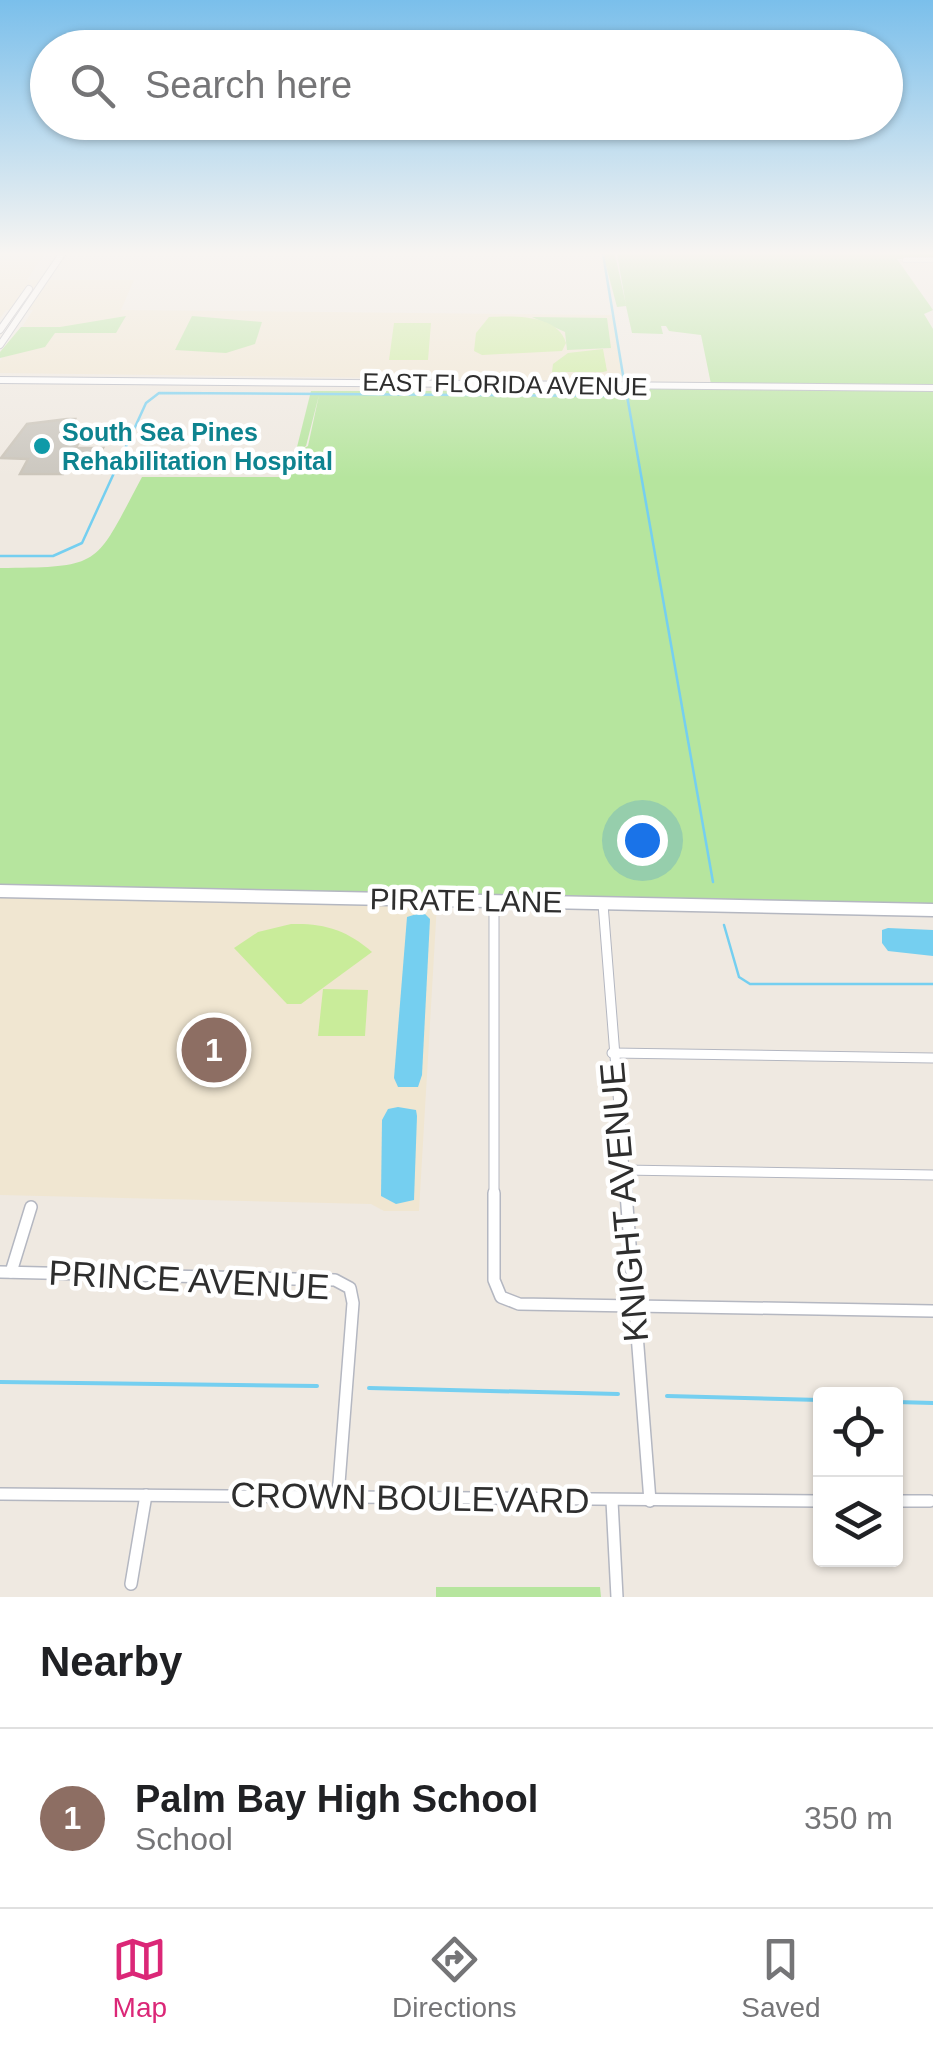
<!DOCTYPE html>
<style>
:root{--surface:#fff;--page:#f6f6f6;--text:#202124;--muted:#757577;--line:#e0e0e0;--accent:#db2777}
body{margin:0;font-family:Helvetica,sans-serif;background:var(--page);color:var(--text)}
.controls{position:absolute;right:30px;bottom:30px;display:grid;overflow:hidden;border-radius:10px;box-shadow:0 2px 8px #0004}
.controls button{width:90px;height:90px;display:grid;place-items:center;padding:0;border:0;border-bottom:2px solid var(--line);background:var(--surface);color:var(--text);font:50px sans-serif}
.you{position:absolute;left:642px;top:840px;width:35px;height:35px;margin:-25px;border:8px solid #fff;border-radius:50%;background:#1a73e8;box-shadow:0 0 0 15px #1a73e833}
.badge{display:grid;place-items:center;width:65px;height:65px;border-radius:50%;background:var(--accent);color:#fff;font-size:32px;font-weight:700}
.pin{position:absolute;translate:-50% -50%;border:5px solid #fff;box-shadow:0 2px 10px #0006}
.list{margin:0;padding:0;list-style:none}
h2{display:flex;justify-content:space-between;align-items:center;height:130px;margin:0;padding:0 40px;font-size:42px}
h2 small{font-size:32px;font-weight:400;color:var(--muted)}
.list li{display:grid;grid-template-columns:65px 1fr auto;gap:30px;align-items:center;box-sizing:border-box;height:180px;padding:0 40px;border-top:2px solid var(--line)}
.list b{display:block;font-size:38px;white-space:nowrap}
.list p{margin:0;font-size:32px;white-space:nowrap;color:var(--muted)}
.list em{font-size:32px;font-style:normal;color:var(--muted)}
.icon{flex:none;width:55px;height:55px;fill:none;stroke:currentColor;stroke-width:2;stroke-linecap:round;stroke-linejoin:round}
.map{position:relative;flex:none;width:933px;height:1597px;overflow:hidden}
.search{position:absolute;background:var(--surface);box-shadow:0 2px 8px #0004;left:30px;right:30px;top:30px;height:110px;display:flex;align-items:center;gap:25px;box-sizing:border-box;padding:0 35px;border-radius:55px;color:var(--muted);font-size:38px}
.sheet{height:310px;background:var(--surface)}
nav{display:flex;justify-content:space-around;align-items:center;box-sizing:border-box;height:140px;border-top:2px solid var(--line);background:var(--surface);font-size:28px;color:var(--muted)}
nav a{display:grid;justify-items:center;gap:5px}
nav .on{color:var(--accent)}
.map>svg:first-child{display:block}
.education{fill:#f0e6d1}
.green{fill:#b6e59e}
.pitch{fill:#c9ec9a}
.water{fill:#75cff0}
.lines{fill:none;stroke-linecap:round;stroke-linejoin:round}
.stream-far1{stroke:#75cff0;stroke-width:2.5}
.stream{stroke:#75cff0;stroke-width:4}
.building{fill:#cbc7bf;stroke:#cbc5ba;stroke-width:2.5}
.minor-far2-casing{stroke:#b4b7c1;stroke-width:6}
.minor-far1-casing{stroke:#b4b7c1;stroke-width:11}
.minor-casing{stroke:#b4b7c1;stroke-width:14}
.tertiary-far1-casing{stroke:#b4b7c1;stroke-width:8}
.tertiary-casing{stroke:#b4b7c1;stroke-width:15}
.secondary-casing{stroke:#b4b7c1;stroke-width:8}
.minor-far2{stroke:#fff;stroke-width:5}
.minor-far1{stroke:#fff;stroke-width:9}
.minor{stroke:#fff;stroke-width:11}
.tertiary-far1{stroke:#fff;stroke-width:6}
.tertiary{stroke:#fff;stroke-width:12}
.secondary{stroke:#fff;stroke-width:6}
.culture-dot{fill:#0f9aa8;stroke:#fff;stroke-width:4}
.labels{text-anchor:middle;stroke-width:9;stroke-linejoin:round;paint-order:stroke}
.far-street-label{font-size:25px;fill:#2e2e2e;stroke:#fff}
.far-culture-label{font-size:25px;font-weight:bold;fill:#0d838f;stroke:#fff;text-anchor:start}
.street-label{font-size:30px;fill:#2e2e2e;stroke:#fff}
.near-street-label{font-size:35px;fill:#2e2e2e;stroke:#fff}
</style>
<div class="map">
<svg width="933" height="1597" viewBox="0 0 933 1597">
<rect width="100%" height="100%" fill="#efe9e1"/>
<g class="education">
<path d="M0,254H44L27,280H134L121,310L614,315L624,381L0,373V361L33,310H6L0,318Z"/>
<path d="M0,896L437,904L419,1211H384L371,1204L0,1195Z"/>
</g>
<g class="green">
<path d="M603,254H615L626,305L617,254H933V259H897L933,310L924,314L933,329V910L0,891V568C103,567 94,567 142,477H287L289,457L308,446L319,395L306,446L296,451L311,391H624L626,402L625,386L711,384L701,335L669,331L666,326H661L663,334L632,333L626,306L617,307Z"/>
<path d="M126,316L116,333H55L45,347L0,358V352L21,327H60Z"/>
<path d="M192,316L262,322L255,344L226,353L175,350Z"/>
<path d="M532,317L607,318L611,348L567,350L565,332Z"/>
<path d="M436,1587H600L601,1597H436Z"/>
</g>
<g class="pitch">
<path d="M489,317C513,316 558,314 566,343L562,351L482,355L474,351L476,333Z"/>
<path d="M394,323H431L428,360H389Z"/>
<path d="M603,349L607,371L603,372H552L553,364L568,353Z"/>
<path d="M291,924C324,923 347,930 372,952L301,1004H287L234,948L258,932Z"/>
<path d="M323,989L368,990L365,1036H318Z"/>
</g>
<g class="water">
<path d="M423,912L430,919L422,1075L418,1087H398L394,1078L407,917Z"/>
<path d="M888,928L933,930V956L888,951L882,943V930Z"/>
<path d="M398,1107L416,1110L417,1116L414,1200L396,1204L381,1196L382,1120L388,1109Z"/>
</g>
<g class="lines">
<g class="stream-far1">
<path d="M603,254L624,381"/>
<path d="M626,390L713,882"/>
<path d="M0,556H53L82,543L146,403L159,393L627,396"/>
<path d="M724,925L739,977L750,984H933"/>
</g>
<g class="stream">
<path d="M0,1382L317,1386"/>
<path d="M369,1388L618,1394"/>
<path d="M667,1396L820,1400"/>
<path d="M896,1402L933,1403"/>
</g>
</g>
<path class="building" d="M67,419H75L66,435L82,436L76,448H103L99,456H72L63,474H20L28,459L1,458L27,424Z"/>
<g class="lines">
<defs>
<path id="minor-far2" d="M905,260H933"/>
<g id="minor-far1">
<path d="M494,902V1195"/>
<path d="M603,904L626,1195"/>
<path d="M612,1053L933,1058"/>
<path d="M622,1170L933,1175"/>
</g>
<g id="minor">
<path d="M494,1193V1280L501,1297L519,1304L933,1311"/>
<path d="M626,1193L650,1501"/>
<path d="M0,1272L335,1280L350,1288L353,1303L338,1496"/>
<path d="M11,1272L31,1207"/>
<path d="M0,1494L820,1501"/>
<path d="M612,1501L617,1597"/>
<path d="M896,1501H930"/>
<path d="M131,1584L146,1495"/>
</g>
<path id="tertiary-far1" d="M0,380L933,388"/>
<path id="tertiary" d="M0,891L933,910"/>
<g id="secondary">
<path d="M0,330L29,289"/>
<path d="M0,345L62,254"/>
</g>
</defs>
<use href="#minor-far2" class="minor-far2-casing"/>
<use href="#minor-far1" class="minor-far1-casing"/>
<use href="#minor" class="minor-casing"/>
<use href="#tertiary-far1" class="tertiary-far1-casing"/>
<use href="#tertiary" class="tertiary-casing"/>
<use href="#secondary" class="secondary-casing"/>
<use href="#minor-far2" class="minor-far2"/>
<use href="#minor-far1" class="minor-far1"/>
<use href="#minor" class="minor"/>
<use href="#tertiary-far1" class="tertiary-far1"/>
<use href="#tertiary" class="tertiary"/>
<use href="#secondary" class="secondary"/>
</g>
<linearGradient id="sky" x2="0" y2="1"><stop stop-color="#7abfeb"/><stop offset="0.53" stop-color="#f8f5f2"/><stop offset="1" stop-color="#f8f5f2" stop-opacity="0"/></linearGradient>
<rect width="933" height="478" fill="url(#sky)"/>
<circle class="culture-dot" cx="42" cy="446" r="10"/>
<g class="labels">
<g class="far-street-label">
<text transform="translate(505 384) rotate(1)" y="9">EAST FLORIDA AVENUE</text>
</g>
<g class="far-culture-label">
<text x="62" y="441">South Sea Pines<tspan x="62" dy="29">Rehabilitation Hospital</tspan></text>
</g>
<g class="street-label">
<text transform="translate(466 901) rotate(1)" y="10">PIRATE LANE</text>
</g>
<g class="near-street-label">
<text transform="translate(624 1202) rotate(-95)" y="12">KNIGHT AVENUE</text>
<text transform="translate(189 1280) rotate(3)" y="12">PRINCE AVENUE</text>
<text transform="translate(410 1498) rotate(1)" y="12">CROWN BOULEVARD</text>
</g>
</g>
</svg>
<div class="controls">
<button><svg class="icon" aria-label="locate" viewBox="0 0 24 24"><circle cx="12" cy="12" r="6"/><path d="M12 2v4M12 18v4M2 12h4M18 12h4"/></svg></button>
<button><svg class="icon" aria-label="layers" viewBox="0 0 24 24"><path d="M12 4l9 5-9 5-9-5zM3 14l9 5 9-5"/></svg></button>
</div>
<div class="you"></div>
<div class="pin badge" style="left:214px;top:1050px;background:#8d6e63">1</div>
<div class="search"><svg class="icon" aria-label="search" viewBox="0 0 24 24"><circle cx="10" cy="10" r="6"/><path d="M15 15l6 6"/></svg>Search here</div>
</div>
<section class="sheet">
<h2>Nearby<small></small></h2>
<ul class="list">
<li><span class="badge" style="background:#8d6e63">1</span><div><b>Palm Bay High School</b><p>School</p></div><em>350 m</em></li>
</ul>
</section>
<nav>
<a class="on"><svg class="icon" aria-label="map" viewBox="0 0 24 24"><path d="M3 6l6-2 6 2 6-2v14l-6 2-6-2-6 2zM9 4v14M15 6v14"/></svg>Map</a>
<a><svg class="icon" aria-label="directions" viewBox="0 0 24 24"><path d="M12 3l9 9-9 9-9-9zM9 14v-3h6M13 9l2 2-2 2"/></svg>Directions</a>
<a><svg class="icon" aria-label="saved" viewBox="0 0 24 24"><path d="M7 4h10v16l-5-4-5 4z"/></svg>Saved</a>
</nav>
